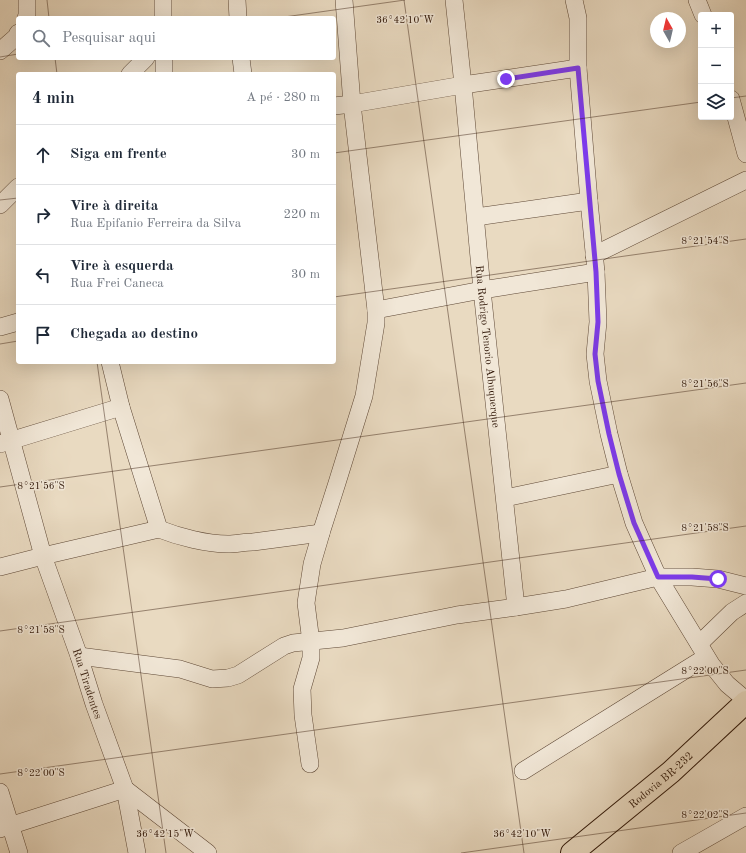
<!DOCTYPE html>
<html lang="pt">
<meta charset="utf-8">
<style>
:root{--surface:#fff;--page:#f6f6f7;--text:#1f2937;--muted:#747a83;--line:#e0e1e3}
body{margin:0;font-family:"Old Standard TT",serif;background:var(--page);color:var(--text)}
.controls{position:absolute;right:12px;top:12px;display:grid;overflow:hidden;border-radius:4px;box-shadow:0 4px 16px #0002}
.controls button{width:36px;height:36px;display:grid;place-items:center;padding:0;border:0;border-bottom:1px solid var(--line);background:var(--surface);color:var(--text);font:20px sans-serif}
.compass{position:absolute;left:650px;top:12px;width:36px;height:36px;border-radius:50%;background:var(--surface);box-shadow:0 4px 16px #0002;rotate:352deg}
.stop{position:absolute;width:12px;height:12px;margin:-9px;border:3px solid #7c3aed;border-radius:50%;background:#fff}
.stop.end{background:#7c3aed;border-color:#fff;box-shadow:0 1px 4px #0008}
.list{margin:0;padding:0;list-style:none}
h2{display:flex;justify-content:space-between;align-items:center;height:52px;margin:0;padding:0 16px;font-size:17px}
h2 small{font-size:13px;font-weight:400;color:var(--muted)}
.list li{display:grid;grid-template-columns:26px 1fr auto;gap:12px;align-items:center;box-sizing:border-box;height:60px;padding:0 16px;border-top:1px solid var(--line)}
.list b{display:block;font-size:15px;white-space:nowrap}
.list p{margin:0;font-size:13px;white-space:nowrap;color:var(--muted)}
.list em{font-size:13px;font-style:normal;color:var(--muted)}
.icon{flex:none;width:22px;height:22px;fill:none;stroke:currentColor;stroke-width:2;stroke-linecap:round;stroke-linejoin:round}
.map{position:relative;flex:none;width:746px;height:853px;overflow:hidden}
.search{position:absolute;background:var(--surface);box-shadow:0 4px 16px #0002;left:16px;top:16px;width:320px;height:44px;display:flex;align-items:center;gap:10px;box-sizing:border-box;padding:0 14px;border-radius:4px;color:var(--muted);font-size:15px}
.panel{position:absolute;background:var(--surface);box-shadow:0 4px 16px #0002;left:16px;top:72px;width:320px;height:292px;border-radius:4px}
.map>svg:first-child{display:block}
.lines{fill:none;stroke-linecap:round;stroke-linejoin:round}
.minor-casing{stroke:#5e4836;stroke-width:18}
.trunk-casing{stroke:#301708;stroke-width:24}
.minor{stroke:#f1e7d7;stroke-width:17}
.trunk{stroke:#e9dac1;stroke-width:22}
.route{stroke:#7c3aed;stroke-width:5}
.ticks{fill:none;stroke:#301708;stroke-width:1;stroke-opacity:0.45}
.labels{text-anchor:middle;stroke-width:3;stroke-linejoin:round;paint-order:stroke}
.street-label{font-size:11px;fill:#301708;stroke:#f1e7d7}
.ticks-label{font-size:10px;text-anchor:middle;fill:#301708;stroke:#f1e7d7;stroke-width:3;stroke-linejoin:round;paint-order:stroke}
</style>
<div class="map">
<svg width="746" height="853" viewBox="0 0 746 853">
<rect width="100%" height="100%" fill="#e9dac1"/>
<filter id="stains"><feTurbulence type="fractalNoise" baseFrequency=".005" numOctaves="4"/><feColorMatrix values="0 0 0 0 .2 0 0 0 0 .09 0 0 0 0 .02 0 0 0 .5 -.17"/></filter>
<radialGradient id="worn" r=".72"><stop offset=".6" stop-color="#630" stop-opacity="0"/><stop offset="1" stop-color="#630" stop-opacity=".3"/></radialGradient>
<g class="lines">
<defs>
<g id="minor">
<path d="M163,0V18"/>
<path d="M237,0L238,18"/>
<path id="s1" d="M454,0L463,85L482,290L516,607"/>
<path d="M574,0L578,18V68L589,201L596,272L598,322L595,354L598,381L609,434L619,474L634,523L658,577L711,664L727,684L746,700"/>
<path d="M697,0L703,15"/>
<path d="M26,18L27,15V0"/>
<path d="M0,51L16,37L18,33"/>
<path d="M164,58V74"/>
<path d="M241,58L243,74"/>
<path d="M130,74L146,58"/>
<path d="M731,99L746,154"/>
<path d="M334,106L352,104L463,85L578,68"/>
<path d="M0,205L18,187"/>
<path d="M476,217L589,201"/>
<path d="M594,255L746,180"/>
<path d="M376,310L482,290L596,272"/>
<path d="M0,327L18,322"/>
<path d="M110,362L121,407L159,529"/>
<path id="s2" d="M0,399L43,556L79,656L94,704L125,789L137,853"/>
<path d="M0,444L121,407"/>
<path d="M505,498L619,474"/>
<path d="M159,529C179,537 207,544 228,544C236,544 245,542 253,542C276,539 298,536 321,533"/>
<path d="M0,567L43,556L159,529"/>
<path d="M699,644L732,612L746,603"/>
<path d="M79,656L180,669L212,679L228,678L238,675L284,646L293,643L343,638L457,615L516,607L566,599L658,577H692L718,579L746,586"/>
<path d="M310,764L303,715L302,689L311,658V642L306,603L312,564L322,530L337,483L364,396L376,323V310L352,104L344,0"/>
<path d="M523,771L706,657"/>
<path d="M125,789L208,853"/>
<path d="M0,792L19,853"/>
<path d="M0,829L125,789"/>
<path d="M681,853L746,816"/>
</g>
<g id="trunk">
<path id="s3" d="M572,853L671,772L746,702"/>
</g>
</defs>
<use href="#minor" class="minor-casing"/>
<use href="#trunk" class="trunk-casing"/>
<use href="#minor" class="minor"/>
<use href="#trunk" class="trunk"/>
</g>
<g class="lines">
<path class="route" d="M506,79L578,68L596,272L598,322L595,354L598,381L609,434L619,474L634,523L658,577H692L718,579"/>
</g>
<path class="ticks" d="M47,0L49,18M404,0L524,853M277,18L405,0M0,57L18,54M55,58L57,74M731,98L746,96M334,153L701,102M0,200L18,198M334,297L746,239M0,344L18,341M97,362L166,853M0,487L746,383M0,631L746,526M0,774L746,670M461,853L746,813"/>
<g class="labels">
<g class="street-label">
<text dy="4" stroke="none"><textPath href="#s1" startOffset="348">Rua Rodrigo Tenorio Albuquerque</textPath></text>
<text dy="4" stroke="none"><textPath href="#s2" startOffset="298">Rua Tiradentes</textPath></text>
<text dy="4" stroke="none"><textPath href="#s3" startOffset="115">Rodovia BR-232</textPath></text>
</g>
</g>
<g class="ticks-label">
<text x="405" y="23">36°42'10"W</text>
<text x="705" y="244">8°21'54"S</text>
<text x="705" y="387">8°21'56"S</text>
<text x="41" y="489">8°21'56"S</text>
<text x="705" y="531">8°21'58"S</text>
<text x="41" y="633">8°21'58"S</text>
<text x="705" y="674">8°22'00"S</text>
<text x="41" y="776">8°22'00"S</text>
<text x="705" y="818">8°22'02"S</text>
<text x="165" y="837">36°42'15"W</text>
<text x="522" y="837">36°42'10"W</text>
</g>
<rect width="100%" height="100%" filter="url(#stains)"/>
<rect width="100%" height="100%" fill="url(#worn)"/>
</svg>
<div class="controls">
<button>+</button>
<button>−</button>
<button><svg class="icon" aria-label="layers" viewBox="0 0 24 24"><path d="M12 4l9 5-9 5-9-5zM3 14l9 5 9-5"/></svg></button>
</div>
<svg class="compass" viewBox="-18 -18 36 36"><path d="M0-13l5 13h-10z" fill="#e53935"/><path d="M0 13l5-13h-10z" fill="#747a83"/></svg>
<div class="stop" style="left:718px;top:579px"></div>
<div class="stop end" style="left:506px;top:79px"></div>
<div class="search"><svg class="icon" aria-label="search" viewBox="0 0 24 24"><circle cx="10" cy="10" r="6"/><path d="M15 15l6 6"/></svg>Pesquisar aqui</div>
<section class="panel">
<h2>4 min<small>A pé · 280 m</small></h2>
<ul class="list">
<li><svg class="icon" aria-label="ahead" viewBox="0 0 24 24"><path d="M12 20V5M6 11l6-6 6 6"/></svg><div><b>Siga em frente</b></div><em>30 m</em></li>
<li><svg class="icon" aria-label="right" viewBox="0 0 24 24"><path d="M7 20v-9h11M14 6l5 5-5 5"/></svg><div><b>Vire à direita</b><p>Rua Epifanio Ferreira da Silva</p></div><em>220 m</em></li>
<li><svg class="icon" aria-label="left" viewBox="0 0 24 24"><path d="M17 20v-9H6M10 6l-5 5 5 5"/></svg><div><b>Vire à esquerda</b><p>Rua Frei Caneca</p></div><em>30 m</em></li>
<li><svg class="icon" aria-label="arrive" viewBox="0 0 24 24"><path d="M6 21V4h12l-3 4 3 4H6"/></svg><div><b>Chegada ao destino</b></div></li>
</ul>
</section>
</div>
